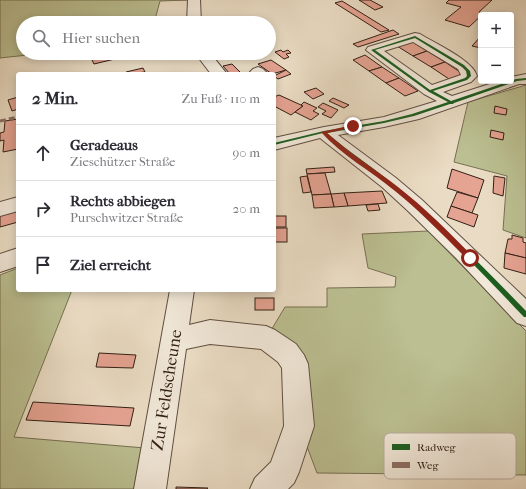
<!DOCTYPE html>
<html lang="de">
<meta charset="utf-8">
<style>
:root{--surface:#fff;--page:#f7f7f7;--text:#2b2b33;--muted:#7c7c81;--line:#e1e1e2}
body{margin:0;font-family:"IM FELL French Canon",serif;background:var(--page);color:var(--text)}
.controls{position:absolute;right:12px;top:12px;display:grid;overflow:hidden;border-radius:4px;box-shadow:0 2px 10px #0003}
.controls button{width:36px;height:36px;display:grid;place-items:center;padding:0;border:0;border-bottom:1px solid var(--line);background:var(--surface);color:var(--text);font:20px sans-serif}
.stop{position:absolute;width:12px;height:12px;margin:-9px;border:3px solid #8f2418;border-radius:50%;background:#fff}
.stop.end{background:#8f2418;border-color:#fff;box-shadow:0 1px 4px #0008}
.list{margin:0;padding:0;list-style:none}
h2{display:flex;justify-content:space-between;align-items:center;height:52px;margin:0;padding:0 16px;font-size:17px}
h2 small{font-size:13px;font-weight:400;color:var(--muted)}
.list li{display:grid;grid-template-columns:26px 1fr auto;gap:12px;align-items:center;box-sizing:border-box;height:56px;padding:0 16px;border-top:1px solid var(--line)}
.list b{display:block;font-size:15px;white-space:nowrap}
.list p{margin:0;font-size:13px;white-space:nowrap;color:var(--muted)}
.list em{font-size:13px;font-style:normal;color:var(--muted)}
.icon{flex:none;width:22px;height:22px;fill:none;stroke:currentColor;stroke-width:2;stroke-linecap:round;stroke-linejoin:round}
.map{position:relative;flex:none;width:526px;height:489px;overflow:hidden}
.search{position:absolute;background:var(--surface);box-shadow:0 2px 10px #0003;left:16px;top:16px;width:260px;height:44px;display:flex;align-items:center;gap:10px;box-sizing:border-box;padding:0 14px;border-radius:22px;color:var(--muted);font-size:15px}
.panel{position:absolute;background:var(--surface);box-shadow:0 2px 10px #0003;left:16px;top:72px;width:260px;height:220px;border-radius:4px}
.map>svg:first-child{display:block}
.green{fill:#bbbf91;stroke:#767053}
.building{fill:#e5a392;stroke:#322015}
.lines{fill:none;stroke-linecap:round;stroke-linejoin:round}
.minor-casing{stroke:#604f41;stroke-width:2}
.minor{fill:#f1e8d9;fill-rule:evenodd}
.quiet{stroke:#8d6e63;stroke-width:3;stroke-dasharray:6 3;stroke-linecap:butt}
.cycleway-casing{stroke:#f1e8d9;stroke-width:3}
.cycleway{fill:#1b5e20;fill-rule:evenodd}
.route{fill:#8f2418}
.labels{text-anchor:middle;stroke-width:3.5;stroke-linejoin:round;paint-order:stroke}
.near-street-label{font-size:17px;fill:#322015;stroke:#f1e8d9}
.key{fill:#f1e8d9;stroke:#b8ac9e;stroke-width:1}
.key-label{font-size:11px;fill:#322015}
</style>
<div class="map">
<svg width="526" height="489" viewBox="0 0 526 489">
<rect width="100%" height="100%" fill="#eadcc4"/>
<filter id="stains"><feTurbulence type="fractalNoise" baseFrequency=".005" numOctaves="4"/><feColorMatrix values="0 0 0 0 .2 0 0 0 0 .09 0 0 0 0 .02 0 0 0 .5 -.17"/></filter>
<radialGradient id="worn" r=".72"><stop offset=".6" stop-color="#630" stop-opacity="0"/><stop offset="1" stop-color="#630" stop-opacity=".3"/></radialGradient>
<g class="green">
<path d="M0,0H188L160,1L154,23H23V53H46L0,58Z"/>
<path d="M526,85V238L503,230L507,176L454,162L468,102Z"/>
<path d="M428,231L526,331V475L317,473L300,428L299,378L267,337L285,307H327V288L395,287L396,277L368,268L362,234Z"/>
<path d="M18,268V290H72L14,437L145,448L137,489H0V275Z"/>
</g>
<g class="building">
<path d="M359,0H370L383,7L375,10Z"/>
<path d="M449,0H492L479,12L484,13L469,27L445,20L461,7L446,3Z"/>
<path d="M342,1L389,30L381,32L335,3Z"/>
<path d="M393,30L399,34L358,47L353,44Z"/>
<path d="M481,36V48L472,46Z"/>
<path d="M411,41L427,51L413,56L397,46Z"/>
<path d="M281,50L283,52L288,50L291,53L286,54L289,57L284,59L275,52Z"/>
<path d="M427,51L445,62L431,67L413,56Z"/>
<path d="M112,53H116L119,58L94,64L91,58Z"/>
<path d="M123,53H144L121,58L119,54Z"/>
<path d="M233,53H253L255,55L239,59Z"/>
<path d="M365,55L382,67L369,71L353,60Z"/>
<path d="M271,60L286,70L272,74L258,64Z"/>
<path d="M445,62L463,74L449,79L431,67Z"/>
<path d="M232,64L242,74H230L223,66Z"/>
<path d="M382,67L399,78L386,83L369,71Z"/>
<path d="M143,68L145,72L127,74L126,72Z"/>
<path d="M286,70L291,74L278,79L274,76Z"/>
<path d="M399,78L418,91L405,96L386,83Z"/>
<path d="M316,88L324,94L313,99L304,92Z"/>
<path d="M279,95L301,105L303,106L291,115L274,106V97Z"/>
<path d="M18,97V109L12,111L8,100Z"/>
<path d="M333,98L349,105L344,108L329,101Z"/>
<path d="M304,102L317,108L313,111L319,114L311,120L295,112L303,106L301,105Z"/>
<path d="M323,103L338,110L331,118L322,114L326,111L318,107Z"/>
<path d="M495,106L507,109L506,115L494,113Z"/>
<path d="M18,119V149L3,152L4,140L0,141V133L4,132L5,121Z"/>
<path d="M491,130L504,133L503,140L490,137Z"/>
<path d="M334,167L335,172L307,174L306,169Z"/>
<path d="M452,169L484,180L478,198L447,188Z"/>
<path d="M325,173L331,194L312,195L307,174Z"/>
<path d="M307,176L311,192L303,193L300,177Z"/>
<path d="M494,176L505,178L503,196L493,193Z"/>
<path d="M382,191L387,203L348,206L344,193Z"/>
<path d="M457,192L478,198L472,213L451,206Z"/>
<path d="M344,193L348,206L334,207L331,194Z"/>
<path d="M331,194L334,207L314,208L312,195Z"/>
<path d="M378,204L380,210L368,211L366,205Z"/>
<path d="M451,206L478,215L474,227L447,217Z"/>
<path d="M18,211V222L0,227V216Z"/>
<rect x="274" y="216" width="12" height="11"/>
<rect x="274" y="228" width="13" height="14"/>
<path d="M512,235L523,238V242L526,243V258L505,253L508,239H512Z"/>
<path d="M505,253L526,258V274L504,268Z"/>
<rect x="255" y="298" width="19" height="12"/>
<path d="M99,353L136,355L133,368L96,367Z"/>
<path d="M33,402L134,408L130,426L26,420Z"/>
<path d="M176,487L208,488L207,489H176Z"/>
</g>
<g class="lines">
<defs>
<g id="minor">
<path d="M188,0H200L201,23H187Z"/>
<path d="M415,33L420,34C434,43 473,60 477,76L471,82L443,92L452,96L499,81H511V77L526,74V84H519L419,119L384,127L338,135L396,178L422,200L526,299V326L517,323L455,257L407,210L382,187L320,138L274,150V138L324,127L384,117L437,101L424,94L366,50L368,47ZM413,42L458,69L461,75L432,85L384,51Z"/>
<path d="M195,53H210L227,74H211Z"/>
<path d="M258,67L263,69L268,74H252L250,72L253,69Z"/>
<path d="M18,197V211L0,216V202Z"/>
<path d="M18,248V266L0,272V254Z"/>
<path d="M170,290H194L189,325L210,320L266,326L275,330L296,344L304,355L308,364L314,426L299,472L294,483L288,489H250L255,478L271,462L284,426L282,368L278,362L261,349L210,344L186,349L166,489H134Z"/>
</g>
</defs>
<use href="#minor" class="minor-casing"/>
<use href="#minor" class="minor"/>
<path class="quiet" d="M0,121L18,117"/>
<defs>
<path id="cycleway" d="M415,36L464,65L470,71L471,76L467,80L433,91L451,101L516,79L526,78V80L517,81L454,103L453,104H450L414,116L384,123L327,133C350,153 376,169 399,189C444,226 485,269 526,311V317H524C483,274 442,231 398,192C374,171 347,155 323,133L274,145V143L324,131L384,121L412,114L448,102L429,92L371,50ZM415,38L462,67L466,71L467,76L465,78L430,90L375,50Z"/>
</defs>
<use href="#cycleway" class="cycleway-casing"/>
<use href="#cycleway" class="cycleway"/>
</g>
<path class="route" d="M353,125H355V127L327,133C349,153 375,169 398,187C425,208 449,232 473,257V260H468C444,236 421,212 395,191C371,171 341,155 321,132Z"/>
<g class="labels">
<g class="near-street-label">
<text transform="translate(166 390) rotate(-81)" y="6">Zur Feldscheune</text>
</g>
</g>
<rect x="384" y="433" width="132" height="46" rx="6" class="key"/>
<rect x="392" y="444" width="18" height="6" fill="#1b5e20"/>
<rect x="392" y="462" width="18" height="6" fill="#8d6e63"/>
<g class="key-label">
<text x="417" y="451">Radweg</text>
<text x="417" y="469">Weg</text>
</g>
<rect width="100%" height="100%" filter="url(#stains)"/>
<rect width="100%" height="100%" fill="url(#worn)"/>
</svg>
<div class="controls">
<button>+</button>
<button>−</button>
</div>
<div class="stop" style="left:470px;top:258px"></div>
<div class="stop end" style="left:353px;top:126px"></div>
<div class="search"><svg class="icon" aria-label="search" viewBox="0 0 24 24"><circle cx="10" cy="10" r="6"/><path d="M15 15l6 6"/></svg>Hier suchen</div>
<section class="panel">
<h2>2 Min.<small>Zu Fuß · 110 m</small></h2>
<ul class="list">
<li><svg class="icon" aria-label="ahead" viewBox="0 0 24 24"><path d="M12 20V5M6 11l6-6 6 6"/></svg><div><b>Geradeaus</b><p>Zieschützer Straße</p></div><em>90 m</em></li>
<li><svg class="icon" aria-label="right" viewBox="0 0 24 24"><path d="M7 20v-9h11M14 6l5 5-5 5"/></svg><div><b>Rechts abbiegen</b><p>Purschwitzer Straße</p></div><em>20 m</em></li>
<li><svg class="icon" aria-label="arrive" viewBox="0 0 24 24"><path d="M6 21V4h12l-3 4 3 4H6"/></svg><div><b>Ziel erreicht</b></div></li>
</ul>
</section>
</div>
